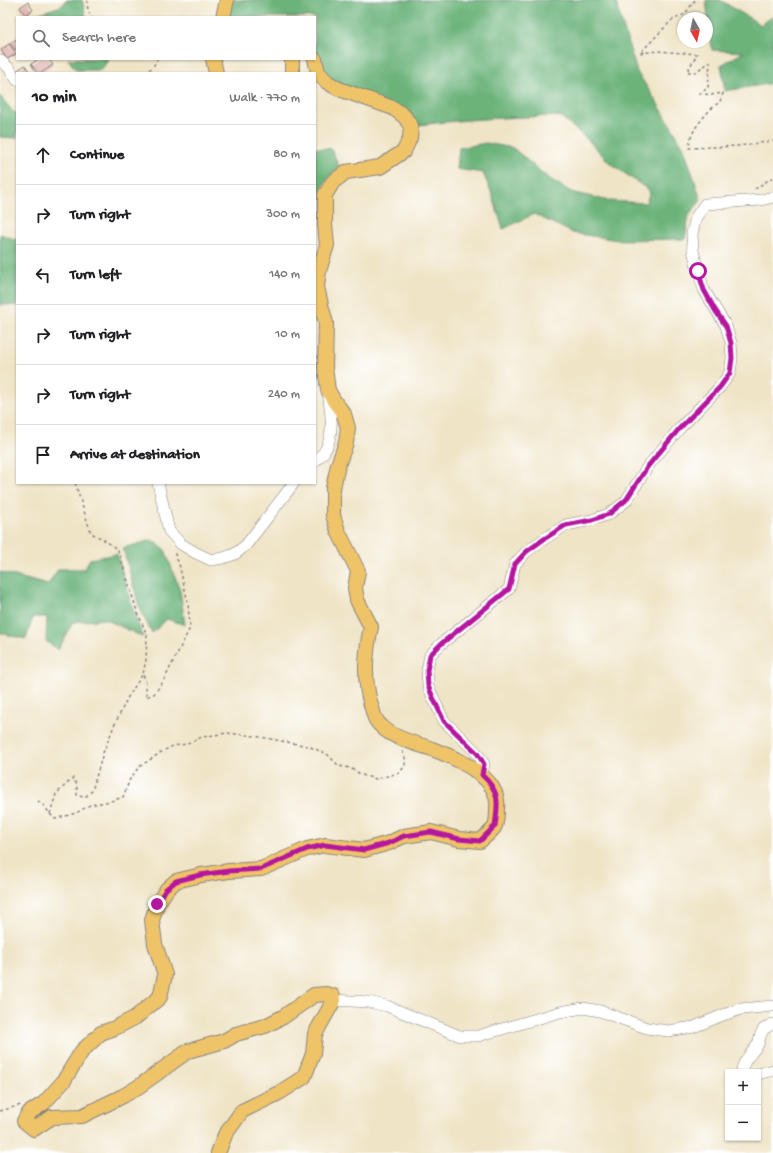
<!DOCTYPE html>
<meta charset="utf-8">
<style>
:root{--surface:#fff;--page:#f6f6f6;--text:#202124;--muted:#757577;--line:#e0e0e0}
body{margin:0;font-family:"Gochi Hand",sans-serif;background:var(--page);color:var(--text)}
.controls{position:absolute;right:12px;bottom:12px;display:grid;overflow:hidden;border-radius:0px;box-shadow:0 1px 3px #0004}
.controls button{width:36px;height:36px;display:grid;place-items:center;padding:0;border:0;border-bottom:1px solid var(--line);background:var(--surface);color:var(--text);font:20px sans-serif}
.compass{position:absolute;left:677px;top:12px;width:36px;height:36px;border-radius:50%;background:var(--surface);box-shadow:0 1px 3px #0004;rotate:171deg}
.stop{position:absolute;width:12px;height:12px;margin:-9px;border:3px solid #b5179e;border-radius:50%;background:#fff}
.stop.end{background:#b5179e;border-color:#fff;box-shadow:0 1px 4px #0008}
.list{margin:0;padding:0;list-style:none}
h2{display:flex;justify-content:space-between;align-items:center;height:52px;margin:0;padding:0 16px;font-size:17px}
h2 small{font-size:13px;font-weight:400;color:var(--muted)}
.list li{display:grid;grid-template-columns:26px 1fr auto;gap:12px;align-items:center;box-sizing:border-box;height:60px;padding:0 16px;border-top:1px solid var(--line)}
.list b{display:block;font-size:15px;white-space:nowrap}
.list em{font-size:13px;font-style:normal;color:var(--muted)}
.icon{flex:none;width:22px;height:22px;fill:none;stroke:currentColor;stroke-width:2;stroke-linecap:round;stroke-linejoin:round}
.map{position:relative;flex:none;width:773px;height:1153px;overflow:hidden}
.search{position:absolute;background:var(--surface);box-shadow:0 1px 3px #0004;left:16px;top:16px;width:300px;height:44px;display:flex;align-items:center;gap:10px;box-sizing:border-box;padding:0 14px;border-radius:0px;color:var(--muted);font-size:15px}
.panel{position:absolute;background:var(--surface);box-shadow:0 1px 3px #0004;left:16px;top:72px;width:300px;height:412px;border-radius:0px}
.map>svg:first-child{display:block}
.forest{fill:#6cb37a;stroke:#476a5a}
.building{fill:#dda9a6}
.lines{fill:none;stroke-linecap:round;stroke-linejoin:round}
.minor-casing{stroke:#888380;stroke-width:12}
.major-casing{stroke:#888380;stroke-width:16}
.path{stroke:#888380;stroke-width:1.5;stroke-dasharray:3 3;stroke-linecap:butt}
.minor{stroke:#fff;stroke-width:11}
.major{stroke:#efc469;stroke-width:14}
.route{stroke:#b5179e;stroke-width:5}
</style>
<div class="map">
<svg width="773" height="1153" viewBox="0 0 773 1153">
<rect width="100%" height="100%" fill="#fff"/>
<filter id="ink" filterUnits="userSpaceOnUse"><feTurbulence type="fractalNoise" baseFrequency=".025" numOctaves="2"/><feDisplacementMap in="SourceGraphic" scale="8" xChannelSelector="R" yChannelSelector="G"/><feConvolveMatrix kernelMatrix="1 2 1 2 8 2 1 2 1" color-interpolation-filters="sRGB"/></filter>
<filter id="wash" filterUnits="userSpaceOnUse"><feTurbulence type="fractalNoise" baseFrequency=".012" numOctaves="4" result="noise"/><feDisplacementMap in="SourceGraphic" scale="16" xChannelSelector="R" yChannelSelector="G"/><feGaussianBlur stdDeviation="0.9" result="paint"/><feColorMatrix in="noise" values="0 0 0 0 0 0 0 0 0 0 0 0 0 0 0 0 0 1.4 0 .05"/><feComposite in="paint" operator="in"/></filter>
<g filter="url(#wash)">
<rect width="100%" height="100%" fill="#efe4c6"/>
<g class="forest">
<path d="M67,0H82L86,17H36L34,15L61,6Z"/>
<path d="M231,0H615L637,72L658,104L684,148L701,200L689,215L685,239L618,240L573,233L534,214L503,229L492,194L483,173L457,169L459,148L486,143L513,148L548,178L571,192L609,201L646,203L650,191L610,163L588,140L560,116C513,117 466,119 419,125L407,113L338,85L320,66L315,51V17H226Z"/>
<path d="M706,0H720L761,25L773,16V83L725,91L721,65L744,52L712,50Z"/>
<path d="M68,59H109L101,70H76Z"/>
<path d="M0,96L13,112L17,113V138L0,137Z"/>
<path d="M315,148L331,149L340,168C327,177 325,182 319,196H315Z"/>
<path d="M0,234L17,240V306L2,304L0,306Z"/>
<path d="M152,540L165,550L172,569L180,590L185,625L167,619L152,633L140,610L123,548Z"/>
<path d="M117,554L134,613L143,637L105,619L73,622L58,650L46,641L47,617H33L26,639L0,633V572L48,585L58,569H84L90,559Z"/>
</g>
<g id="blocks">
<g class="building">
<path d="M28,2L33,10L25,15L20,7Z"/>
<path d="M17,39V49L15,50L10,43Z"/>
<path d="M9,44L16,54L7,59L1,50Z"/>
<path d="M39,59H49L53,65L41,73H37L31,64Z"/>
<path d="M25,65L30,73H17L15,72Z"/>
</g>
</g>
</g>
<g filter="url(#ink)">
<use href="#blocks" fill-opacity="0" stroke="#888380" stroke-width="1"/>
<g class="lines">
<defs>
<g id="minor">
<path d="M0,60L9,68L17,80"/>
<path d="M315,461C318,458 322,455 324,452C335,435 331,412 328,393"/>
<path d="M158,483L169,531L181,544L196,553L211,560L223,558L235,554L246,545L294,483"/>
<path d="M482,775L484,764L477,753L444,721L435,702L428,686L427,670L430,655L441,644L509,589L515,564L526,552L544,539L566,525L592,520L609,514L626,501L648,466L679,429L720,387L730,373L732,358L731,343L726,326L704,290L698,271L693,250L692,234L696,217L705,204L761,200L773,197"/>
<path d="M334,1000L368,1002L387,1006L460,1036H478L560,1012L583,1008L600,1011L647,1028L668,1031L694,1027L723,1015L741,1009L773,1006"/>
<path d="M744,1072L742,1069C744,1058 753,1053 758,1044C760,1039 760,1033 764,1029C767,1027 770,1025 773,1024"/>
<path d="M758,1074L773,1070"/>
</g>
<g id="major">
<path d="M223,17L227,0"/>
<path d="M213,59L216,73"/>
<path d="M292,73V59"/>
<path d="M218,1153L225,1135L242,1111L279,1093L304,1077L313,1054L315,1034L334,1000L333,996L326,994L314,995L283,1017L265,1026L236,1034L224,1041L188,1051L138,1087L123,1096L82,1116L52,1117L34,1129L24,1121L29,1113L44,1103L63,1082L82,1051L101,1033L115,1028L136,1017L160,997L165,975L155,944L152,920L157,904L167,889L176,881L201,875L229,871L261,869L307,849L325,845L364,850L389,843L404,836L431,832L459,839L480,841C484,837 493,831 495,826C497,821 497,813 497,808C501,777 456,758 432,749C413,742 388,738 376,720C374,717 373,712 372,708C363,682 365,654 371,627L357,600L355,588L358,571L338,531L333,515V488L338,465L346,443L348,428L344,414L334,401L328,390L325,368L326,323L322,309L317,287L319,271L327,245L325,225V195L333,182L346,172L380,167L404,151L410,138L411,126L404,116L393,108L339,89L327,82L318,72L315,59"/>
</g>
</defs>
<use href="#minor" class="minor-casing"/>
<use href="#major" class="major-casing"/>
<g class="path">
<path d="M87,0L88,11L92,17"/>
<path d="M695,0L685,14L671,21L640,53L658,51L697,54L687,72H695L710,62L708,88L700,93L711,95L723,93C720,105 718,102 710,110C700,121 690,132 689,148L738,146L773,141"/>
<path d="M144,73L153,67L157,59"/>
<path d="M755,189L773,177"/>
<path d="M75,483L91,533L103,539L118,550L137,611L147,635L146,660L143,674"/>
<path d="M38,801C46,806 48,813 55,819L76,813L90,805L111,801L123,797L130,779L139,767L163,751L173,746L187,744L202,737L227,733L255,736L308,746L327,754L339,766L350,768L362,775L376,779L399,773L405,766V756L402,751"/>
<path d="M50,814L56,794L73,778L77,785V796L85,797L92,791L103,753L114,726L129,695L143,674L146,683V697L154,694L163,682L190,628L188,603L179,564L174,552"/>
<path d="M0,1111L21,1105"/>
</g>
<use href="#minor" class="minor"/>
<use href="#major" class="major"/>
</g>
</g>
<g class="lines" filter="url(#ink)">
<path class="route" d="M157,904L166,889L176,881L200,875L229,871L261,869L307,849L325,845L364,850L389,843L404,836L431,832L459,839L480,841L495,826C498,804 501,792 482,775L484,764L477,753L444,721L435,702L428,686L427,670L430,655L441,644L509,589L515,564L526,552L544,539L566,525L592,520L609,514L626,500L648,466L679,429L720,387L730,373L732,358L731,343L726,326L715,310L704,290L698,271"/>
</g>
</svg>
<div class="controls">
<button>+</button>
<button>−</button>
</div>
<svg class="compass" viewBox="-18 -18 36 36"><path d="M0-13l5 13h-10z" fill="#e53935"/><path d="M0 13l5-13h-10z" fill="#757577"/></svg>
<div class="stop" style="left:698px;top:271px"></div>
<div class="stop end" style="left:157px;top:904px"></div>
<div class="search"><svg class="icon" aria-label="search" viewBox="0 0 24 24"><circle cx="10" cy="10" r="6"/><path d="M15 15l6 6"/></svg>Search here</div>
<section class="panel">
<h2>10 min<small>Walk · 770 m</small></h2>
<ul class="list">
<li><svg class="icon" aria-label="ahead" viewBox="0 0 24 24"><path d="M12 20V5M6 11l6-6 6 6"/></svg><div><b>Continue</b></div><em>80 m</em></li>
<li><svg class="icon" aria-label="right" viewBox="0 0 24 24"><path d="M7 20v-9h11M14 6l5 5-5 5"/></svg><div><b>Turn right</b></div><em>300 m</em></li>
<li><svg class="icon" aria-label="left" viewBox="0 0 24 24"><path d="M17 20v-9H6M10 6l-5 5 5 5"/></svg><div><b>Turn left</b></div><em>140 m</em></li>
<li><svg class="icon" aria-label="right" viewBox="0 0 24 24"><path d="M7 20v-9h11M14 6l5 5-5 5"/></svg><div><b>Turn right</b></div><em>10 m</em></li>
<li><svg class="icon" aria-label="right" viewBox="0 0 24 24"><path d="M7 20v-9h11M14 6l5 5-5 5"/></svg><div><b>Turn right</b></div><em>240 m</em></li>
<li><svg class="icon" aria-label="arrive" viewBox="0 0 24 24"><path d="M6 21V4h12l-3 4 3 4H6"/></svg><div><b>Arrive at destination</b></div></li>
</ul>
</section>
</div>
